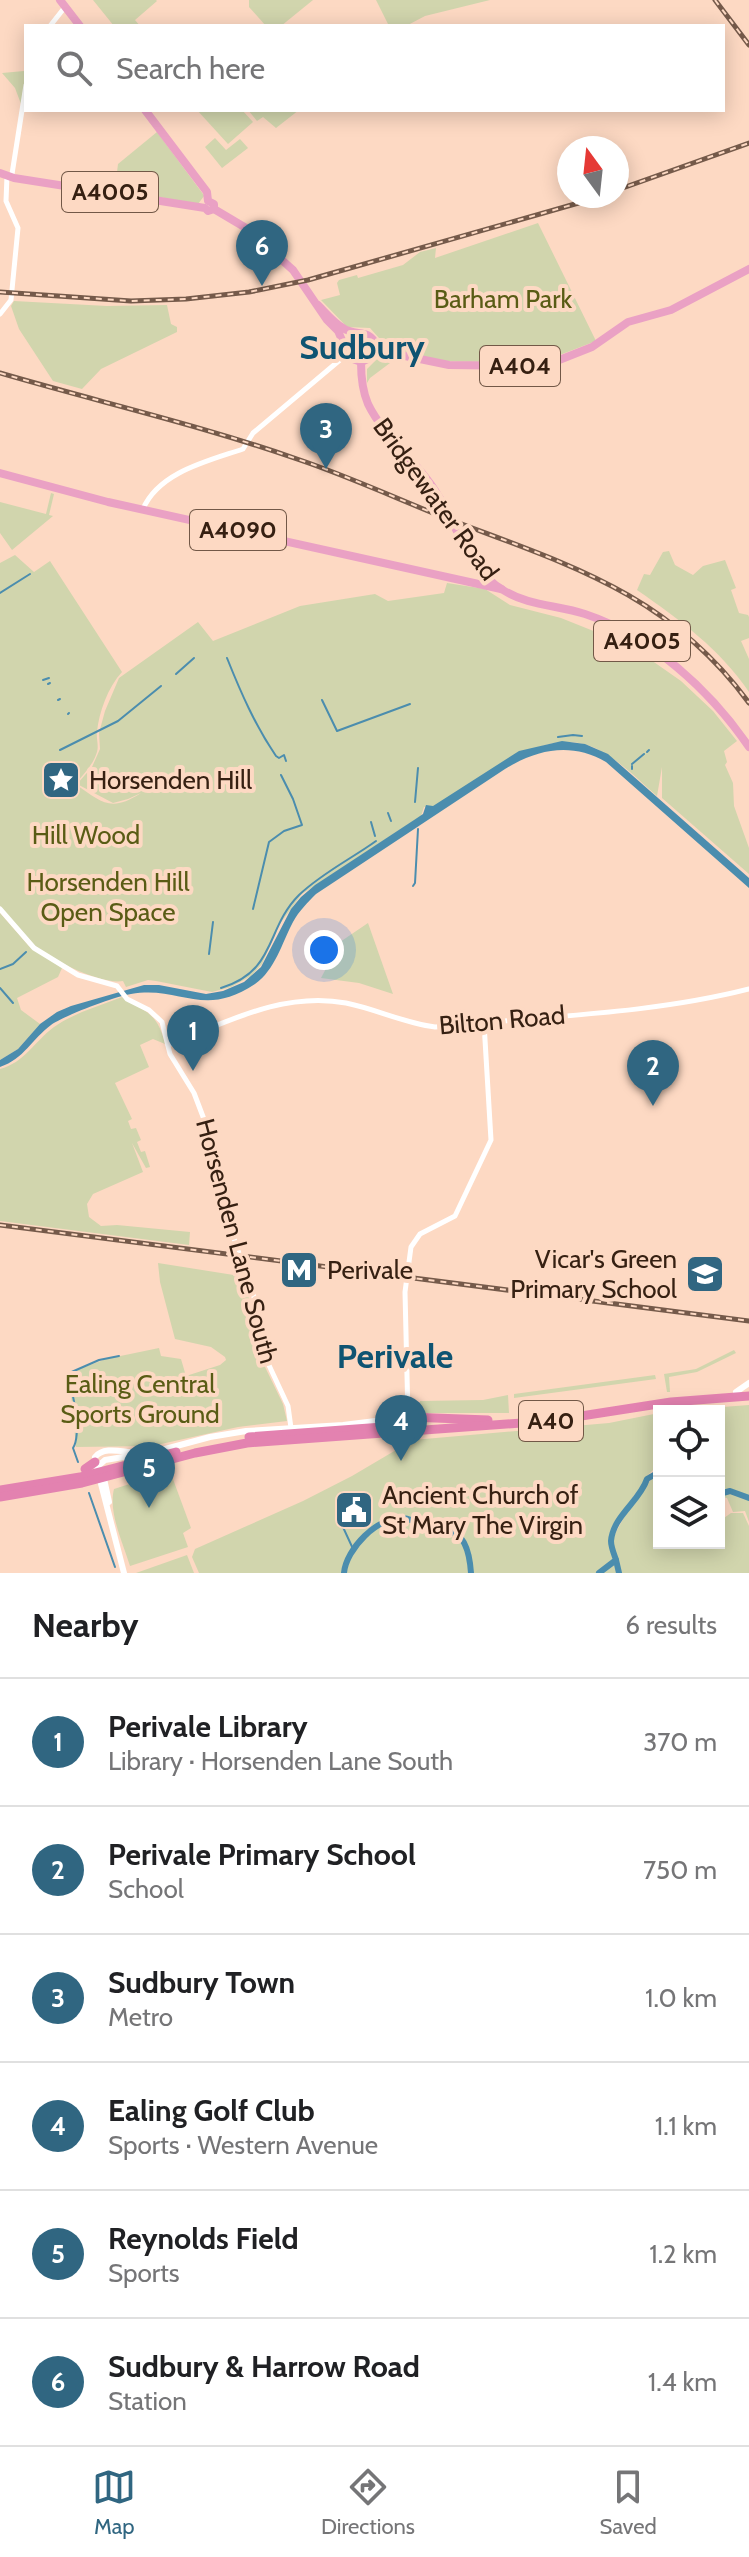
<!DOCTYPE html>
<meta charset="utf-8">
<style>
:root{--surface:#fff;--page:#f2f2f2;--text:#202124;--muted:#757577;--line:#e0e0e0;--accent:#306681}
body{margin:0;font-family:Cabin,sans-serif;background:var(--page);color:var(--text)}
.controls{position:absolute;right:24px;bottom:24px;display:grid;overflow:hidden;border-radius:0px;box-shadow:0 4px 20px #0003}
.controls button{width:72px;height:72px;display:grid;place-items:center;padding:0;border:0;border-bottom:2px solid var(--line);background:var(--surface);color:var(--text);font:40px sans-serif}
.compass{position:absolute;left:557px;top:136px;width:72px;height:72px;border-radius:50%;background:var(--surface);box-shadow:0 4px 20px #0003;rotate:345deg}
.you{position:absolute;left:324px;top:950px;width:28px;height:28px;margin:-20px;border:6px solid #fff;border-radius:50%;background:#1a73e8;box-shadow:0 0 0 12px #1a73e833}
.badge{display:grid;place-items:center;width:52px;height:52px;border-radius:50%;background:var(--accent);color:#fff;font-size:26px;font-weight:700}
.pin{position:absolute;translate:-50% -66px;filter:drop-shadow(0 2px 4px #0008)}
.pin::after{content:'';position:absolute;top:42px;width:28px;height:24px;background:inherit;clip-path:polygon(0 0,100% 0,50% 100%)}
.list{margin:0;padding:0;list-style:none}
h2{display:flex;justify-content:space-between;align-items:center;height:104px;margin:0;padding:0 32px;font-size:34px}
h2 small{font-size:26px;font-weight:400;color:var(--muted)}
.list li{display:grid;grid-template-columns:52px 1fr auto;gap:24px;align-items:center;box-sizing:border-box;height:128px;padding:0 32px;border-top:2px solid var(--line)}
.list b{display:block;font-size:30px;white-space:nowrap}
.list p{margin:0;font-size:26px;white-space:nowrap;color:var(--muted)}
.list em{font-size:26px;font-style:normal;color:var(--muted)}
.icon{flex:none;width:44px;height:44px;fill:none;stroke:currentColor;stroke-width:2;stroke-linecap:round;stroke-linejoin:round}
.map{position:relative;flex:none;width:749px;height:1573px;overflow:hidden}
.search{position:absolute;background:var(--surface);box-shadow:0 4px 20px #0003;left:24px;right:24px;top:24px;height:88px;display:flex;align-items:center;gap:20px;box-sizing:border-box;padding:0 28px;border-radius:0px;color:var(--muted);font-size:30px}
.sheet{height:872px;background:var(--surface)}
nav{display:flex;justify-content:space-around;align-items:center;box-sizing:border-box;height:112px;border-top:2px solid var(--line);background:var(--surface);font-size:22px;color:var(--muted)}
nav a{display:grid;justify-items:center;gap:4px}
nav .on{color:var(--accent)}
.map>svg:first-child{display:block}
.green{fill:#d1d5ad}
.water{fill:#4b8dae}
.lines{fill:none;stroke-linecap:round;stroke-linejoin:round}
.stream{stroke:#4b8dae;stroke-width:2}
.river{stroke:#4b8dae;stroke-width:6}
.tertiary{stroke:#fff;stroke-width:5}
.secondary{stroke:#fff;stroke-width:6}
.primary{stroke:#eaa1c4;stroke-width:8}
.trunk{stroke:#e382b0;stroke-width:9}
.rail-casing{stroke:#755a4a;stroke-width:5}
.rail{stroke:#fdd9c3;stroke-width:2;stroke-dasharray:6;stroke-linecap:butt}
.labels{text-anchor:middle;stroke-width:8;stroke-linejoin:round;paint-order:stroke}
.shield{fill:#fdd9c3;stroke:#725847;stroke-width:2}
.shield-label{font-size:24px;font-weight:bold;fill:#362012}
.park-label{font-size:26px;fill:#595c15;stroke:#fdd9c3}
.street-label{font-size:26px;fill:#362012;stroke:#fdd9c3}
.poi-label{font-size:26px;fill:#362012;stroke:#fdd9c3;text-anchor:start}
.district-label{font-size:34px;font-weight:bold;fill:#0f5472;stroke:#fdd9c3}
</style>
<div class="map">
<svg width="749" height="1573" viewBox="0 0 749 1573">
<rect width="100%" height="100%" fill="#fdd9c3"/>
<g class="green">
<path d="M93,0H156L157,1L135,20L140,26H114Z"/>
<path d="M249,0H313L281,26H266L249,7Z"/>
<path d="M376,0H490L425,16L406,26H389Z"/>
<path d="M24,71L26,73L21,104L15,88L2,73Z"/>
<path d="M197,110H242L253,122L228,144Z"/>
<path d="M248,110H299L276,128L263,117L257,121Z"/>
<path d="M157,132L203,194L204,196L198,204L115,189L118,164Z"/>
<path d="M215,138L226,150L240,139L248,148L222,168L205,147Z"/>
<path d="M538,223L596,341L539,363L438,361L388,348L370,328L347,327L321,300L340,295L337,283L339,280L357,275L358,278L403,265L420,252L436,248L435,258Z"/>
<path d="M14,301L107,306L167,305L171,324L177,327V332L101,369L82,389L53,381L19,329L11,306Z"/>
<circle cx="361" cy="347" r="12"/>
<path d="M379,357L394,360L370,378L367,383V369Z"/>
<path d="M51,493L54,494L49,515L53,516L12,550L0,533V502L46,514Z"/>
<path d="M669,551L675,565L693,575L703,566L725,560L736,588L731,590L739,613L748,615L749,617V638L741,641L749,659V692C720,649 680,620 637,590L644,574L650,575L663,552Z"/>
<path d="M15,555L34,572L50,561L122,672C108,687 99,712 97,732C96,739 99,745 97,752C93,765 84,774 75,784C102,802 110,813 141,793L128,799L113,803L77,784L92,767L100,749L99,733L105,711L119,678L198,622L213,641L300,606L375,594L388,601L444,593L447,583L485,589L510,605L561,618L631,646L681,681L713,711L737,741L724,751L727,762L725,765L733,783L734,806L749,848V874L662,798V767L657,796C637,779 613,753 587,745C538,729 476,781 436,806L424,807L421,816L302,894L279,925L262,964L251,976L231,987L212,992L156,981L148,980L126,987L123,981C101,985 49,959 33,944C21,933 9,919 0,906V563Z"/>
<path d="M0,913L29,946L62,968L58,977L17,998L21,1010L40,1024L18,1049L0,1060Z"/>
<path d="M368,923L393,994L359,983L321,978L340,942Z"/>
<path d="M122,997C147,1012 158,1014 165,1044L153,1039L140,1045L149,1067L115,1083L132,1119L128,1121L131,1129L136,1128L141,1140L137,1142L141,1152L145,1151L150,1167L146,1168L132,1143L143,1172L93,1194L87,1204L89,1217L101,1226L117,1225L190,1232L189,1245L0,1221V1069C24,1063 35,1041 54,1027C74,1013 99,1006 122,997Z"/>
<path d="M158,1263L240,1276L243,1279L253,1311L250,1336L283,1404L287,1421L238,1427L152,1446L76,1447L69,1373L106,1359L159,1348L161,1356L181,1359L186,1376L220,1365L226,1360L225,1357L211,1347L175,1339L160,1282Z"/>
<path d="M734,1350L736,1353L697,1372L669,1377L670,1392H667L664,1374L696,1369Z"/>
<path d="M655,1375L656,1379L514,1398V1394Z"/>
<path d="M508,1395L509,1413H420V1401L483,1400Z"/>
<path d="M749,1405V1522L745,1511L733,1512L727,1498L722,1497L720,1500L725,1521L724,1518L731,1513H743L749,1526V1573H199L192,1557L195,1549L303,1501L352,1476L413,1440L609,1423L659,1413V1473L653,1470L646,1477L644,1486L635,1494L613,1525L614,1536C621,1522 645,1480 659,1474V1543H719V1411H669Z"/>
<path d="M170,1471L191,1528L183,1533L188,1547L130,1566C123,1543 108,1512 114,1489Z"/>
<path d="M187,1555L194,1573H136Z"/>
</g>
<path class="water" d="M562,741L585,744L608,754L749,878V888L606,762C571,742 538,749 505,769L316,894C308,902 299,911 293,922C282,943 275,970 255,984C203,1019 180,985 131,994C116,996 63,1016 51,1025C32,1039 24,1059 0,1067V1060L18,1049L40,1024L57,1012L71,1006L144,985H159L206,994L223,991L244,982L261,967L291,909L301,897L315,885L414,820L423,814L426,805L433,806L519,751Z"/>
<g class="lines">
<g class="stream">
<path d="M0,593L30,574"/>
<path d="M227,658C241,693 255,725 276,756L279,758L284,755L286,761"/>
<path d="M176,674L194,658"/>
<path d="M43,680L49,678"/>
<path d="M48,684L50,683"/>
<path d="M58,700L60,699"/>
<path d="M322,700L337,731L410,704"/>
<path d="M68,714L69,713"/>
<path d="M558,737L573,735L582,736"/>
<path d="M60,750L118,721L161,686"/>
<path d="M647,752L649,750"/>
<path d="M632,764L644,754"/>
<path d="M632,769V766"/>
<path d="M415,802L418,768"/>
<path d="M388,813L391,821"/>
<path d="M371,822L375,836"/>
<path d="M413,886L415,883L418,829"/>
<path d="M253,909L269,842L284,831L302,825L293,799L281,775"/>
<path d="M209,954L213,922"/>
<path d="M0,969L13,964L26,952"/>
<path d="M0,988L13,1003"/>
<path d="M221,988C277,971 265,929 299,895C322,873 351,859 376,841"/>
<path d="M78,1462L73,1448C82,1434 73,1391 67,1374L99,1360L119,1356"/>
<path d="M89,1493L115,1567"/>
<path d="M341,1506L336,1512L354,1551"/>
</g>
<g class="river">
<path d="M719,1494L730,1491L749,1498"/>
<path d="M616,1560L619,1573"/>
<path d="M344,1573C346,1549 378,1516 403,1518C415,1519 421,1527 431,1531C438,1534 443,1531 450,1532C467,1534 470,1559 471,1573"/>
<path d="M599,1573L616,1560C614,1554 611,1547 611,1541C613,1516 640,1501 647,1479L659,1472"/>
</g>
<g class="tertiary">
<path d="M50,26L65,7"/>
<path d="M12,174L26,85"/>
<path d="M0,314L11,300L18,228L6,201L7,176"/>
<path d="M143,509C159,472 208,461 243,449L253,433L347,354"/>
<path d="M0,909L34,948L78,975L117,986L127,999L149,1010L162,1022L170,1054L194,1093L210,1135L225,1190L231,1230L256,1303L260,1346L288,1406L291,1428"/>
<path d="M168,1045C225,1023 283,991 346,1003C376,1009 404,1023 435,1027C540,1016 647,1015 749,989"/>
<path d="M408,1417L405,1292L411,1247L420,1234L455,1216L491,1140L484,1023"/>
</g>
<g class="secondary">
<path d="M736,1392L749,1383"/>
<path d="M95,1457C103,1447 119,1451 130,1452"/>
<path d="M97,1467L105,1460L154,1452L210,1437L246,1431L343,1425L408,1417"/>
<path d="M103,1474L109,1502"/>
<path d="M99,1476L124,1573"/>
</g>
<g class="primary">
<path d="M60,0L80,26"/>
<path d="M145,110L207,192L208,201L214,204V209L246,228L293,270L327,320L338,331L350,358L361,362L372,357L376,345C369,328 356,337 343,328C333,322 326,313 318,305"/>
<path d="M0,173L14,178L205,208L208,211L214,209"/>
<path d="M376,350L449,365L544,366L592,347L628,322L671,310L749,269"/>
<path d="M361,362C361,377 362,390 368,404C383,435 413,458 432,486C456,520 466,568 503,590C528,606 558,605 585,614C651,636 710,690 749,747"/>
<path d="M0,473L108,502L501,589"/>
</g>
<g class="trunk">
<path d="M408,1417L488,1420"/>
<path d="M249,1437L410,1425"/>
<path d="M85,1469L95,1462"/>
<path d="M0,1490L80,1477L176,1452"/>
<path d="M0,1497L82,1483L195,1453L247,1443L549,1421L671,1402L749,1396"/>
</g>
<defs>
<g id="rail">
<path d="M715,0L749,45"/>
<path d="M617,190L749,143"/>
<path d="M0,292L131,301L186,299L249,292L308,280L603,196"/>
<path d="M0,373C99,402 200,425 297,459C345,475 391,496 438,515C562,563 666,590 749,703"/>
<path d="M0,1225L749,1321"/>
</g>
</defs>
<use href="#rail" class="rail-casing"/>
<use href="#rail" class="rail"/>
</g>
<defs>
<symbol id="sight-square" viewBox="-11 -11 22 22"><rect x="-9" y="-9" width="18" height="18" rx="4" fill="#306681" stroke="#fdd9c3"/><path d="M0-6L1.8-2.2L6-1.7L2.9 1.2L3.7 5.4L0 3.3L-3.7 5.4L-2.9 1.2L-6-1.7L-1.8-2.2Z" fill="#fff"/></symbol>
<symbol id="metro-square" viewBox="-11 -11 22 22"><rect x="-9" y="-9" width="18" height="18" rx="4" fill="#306681" stroke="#fdd9c3"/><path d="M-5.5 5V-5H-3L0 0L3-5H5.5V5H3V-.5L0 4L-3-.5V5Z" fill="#fff"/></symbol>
<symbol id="school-square" viewBox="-11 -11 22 22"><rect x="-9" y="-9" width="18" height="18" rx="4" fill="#306681" stroke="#fdd9c3"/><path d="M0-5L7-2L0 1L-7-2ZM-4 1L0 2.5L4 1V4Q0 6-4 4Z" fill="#fff"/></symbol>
<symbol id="civic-square" viewBox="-11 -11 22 22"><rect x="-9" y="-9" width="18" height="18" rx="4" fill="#306681" stroke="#fdd9c3"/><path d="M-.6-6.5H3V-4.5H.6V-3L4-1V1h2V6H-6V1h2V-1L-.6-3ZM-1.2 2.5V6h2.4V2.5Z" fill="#fff"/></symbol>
</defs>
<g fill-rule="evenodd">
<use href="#sight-square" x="39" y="758" width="44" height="44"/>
<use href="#metro-square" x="277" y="1248" width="44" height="44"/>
<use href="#school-square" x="683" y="1252" width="44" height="44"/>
<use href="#civic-square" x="332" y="1488" width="44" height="44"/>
</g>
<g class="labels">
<g class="shield">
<rect x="62" y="172" width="96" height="40" rx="6"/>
<rect x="480" y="346" width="80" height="40" rx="6"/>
<rect x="190" y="510" width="96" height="40" rx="6"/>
<rect x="594" y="621" width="96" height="40" rx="6"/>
<rect x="519" y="1401" width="64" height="40" rx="6"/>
</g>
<g class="shield-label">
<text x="110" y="200">A4005</text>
<text x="520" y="374">A404</text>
<text x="238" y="538">A4090</text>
<text x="642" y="649">A4005</text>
<text x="551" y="1429">A40</text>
</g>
<g class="park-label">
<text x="503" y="308">Barham Park</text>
<text x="86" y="844">Hill Wood</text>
<text x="108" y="891">Horsenden Hill<tspan x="108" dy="30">Open Space</tspan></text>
<text x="140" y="1393">Ealing Central<tspan x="140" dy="30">Sports Ground</tspan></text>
</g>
<g class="street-label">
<text transform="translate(436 499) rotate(54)" y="9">Bridgewater Road</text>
<text transform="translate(502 1020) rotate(-5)" y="9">Bilton Road</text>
<text transform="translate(237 1241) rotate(75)" y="9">Horsenden Lane South</text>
</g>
<g class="poi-label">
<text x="89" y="789">Horsenden Hill</text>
<text x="677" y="1268" text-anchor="end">Vicar's Green<tspan x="677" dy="30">Primary School</tspan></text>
<text x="327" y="1279">Perivale</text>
<text x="382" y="1504">Ancient Church of<tspan x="382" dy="30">St Mary The Virgin</tspan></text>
</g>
<g class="district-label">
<text x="362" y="359">Sudbury</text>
<text x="395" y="1368">Perivale</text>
</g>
</g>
</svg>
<div class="controls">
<button><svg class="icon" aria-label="locate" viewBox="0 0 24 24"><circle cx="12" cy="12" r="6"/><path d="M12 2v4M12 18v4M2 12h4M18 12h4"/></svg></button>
<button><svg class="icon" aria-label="layers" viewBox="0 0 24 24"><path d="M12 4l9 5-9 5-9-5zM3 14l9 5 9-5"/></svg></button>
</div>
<svg class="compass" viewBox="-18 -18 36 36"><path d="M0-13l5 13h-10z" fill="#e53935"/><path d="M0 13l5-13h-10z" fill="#757577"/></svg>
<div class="you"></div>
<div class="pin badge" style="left:193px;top:1071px">1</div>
<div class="pin badge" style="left:653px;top:1106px">2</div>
<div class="pin badge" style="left:326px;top:469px">3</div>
<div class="pin badge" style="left:401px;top:1461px">4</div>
<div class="pin badge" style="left:149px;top:1508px">5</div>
<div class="pin badge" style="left:262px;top:286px">6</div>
<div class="search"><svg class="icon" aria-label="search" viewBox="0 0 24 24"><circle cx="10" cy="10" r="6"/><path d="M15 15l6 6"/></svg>Search here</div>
</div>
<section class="sheet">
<h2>Nearby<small>6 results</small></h2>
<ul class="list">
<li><span class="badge">1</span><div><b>Perivale Library</b><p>Library · Horsenden Lane South</p></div><em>370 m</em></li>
<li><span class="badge">2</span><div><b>Perivale Primary School</b><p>School</p></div><em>750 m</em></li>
<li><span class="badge">3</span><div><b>Sudbury Town</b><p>Metro</p></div><em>1.0 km</em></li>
<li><span class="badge">4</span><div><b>Ealing Golf Club</b><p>Sports · Western Avenue</p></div><em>1.1 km</em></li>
<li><span class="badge">5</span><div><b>Reynolds Field</b><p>Sports</p></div><em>1.2 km</em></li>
<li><span class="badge">6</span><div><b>Sudbury &amp; Harrow Road</b><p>Station</p></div><em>1.4 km</em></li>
</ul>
</section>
<nav>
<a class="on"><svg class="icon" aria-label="map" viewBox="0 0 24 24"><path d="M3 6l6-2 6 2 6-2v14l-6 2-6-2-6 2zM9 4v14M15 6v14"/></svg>Map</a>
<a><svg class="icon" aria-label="directions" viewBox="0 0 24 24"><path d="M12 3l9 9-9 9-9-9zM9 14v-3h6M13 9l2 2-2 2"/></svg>Directions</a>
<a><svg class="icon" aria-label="saved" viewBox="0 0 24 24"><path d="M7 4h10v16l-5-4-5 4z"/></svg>Saved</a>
</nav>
